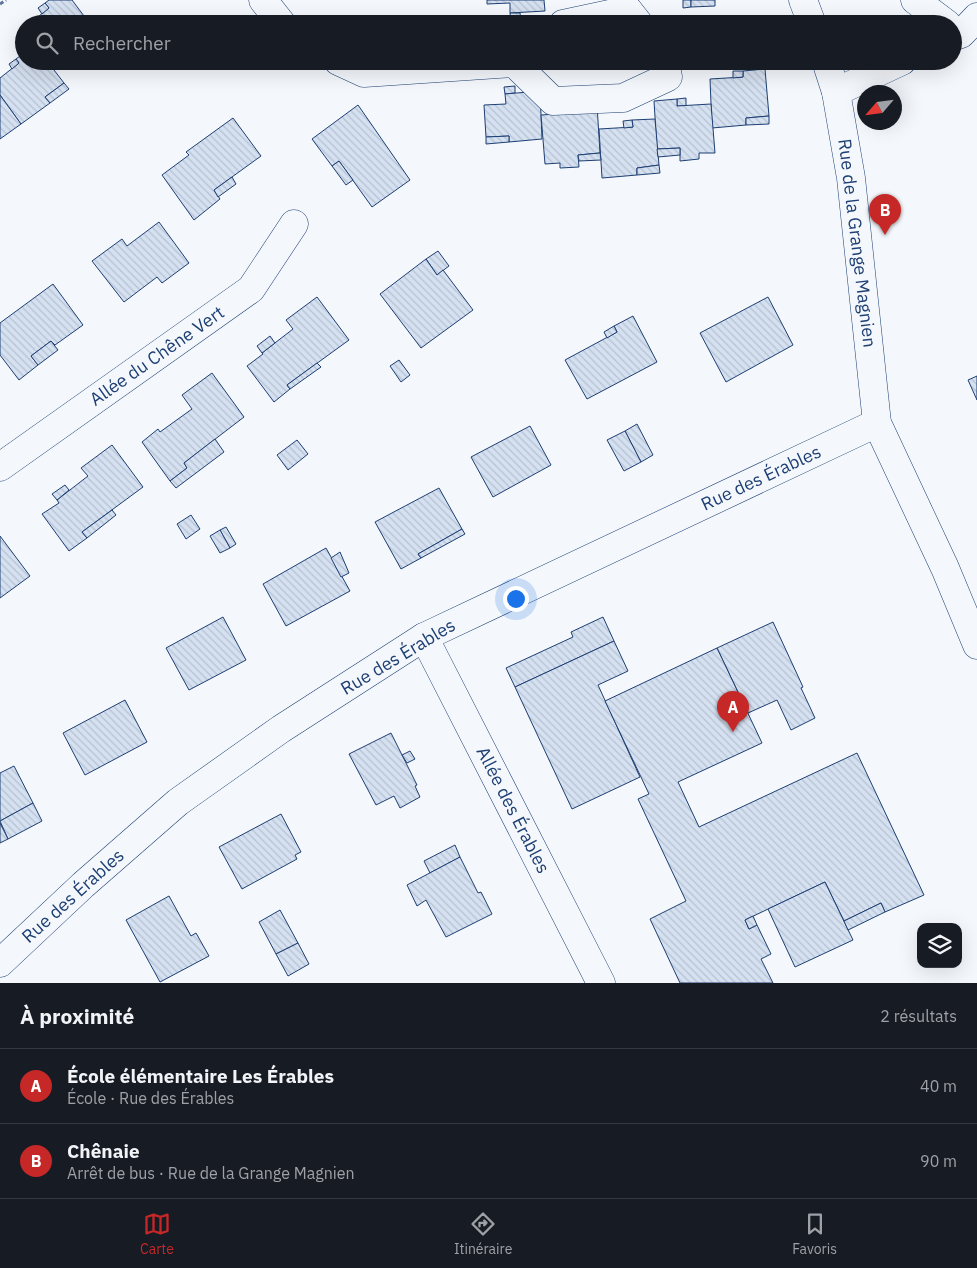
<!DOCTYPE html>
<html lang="fr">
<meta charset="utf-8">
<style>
:root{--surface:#171b24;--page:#20242c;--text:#f1f3f6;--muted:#9ea1a6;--line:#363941;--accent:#c62828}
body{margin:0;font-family:"IBM Plex Sans",sans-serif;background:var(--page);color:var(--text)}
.controls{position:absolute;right:15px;bottom:15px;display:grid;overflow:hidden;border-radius:10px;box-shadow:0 5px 20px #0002}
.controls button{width:45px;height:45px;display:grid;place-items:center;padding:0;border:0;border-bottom:1px solid var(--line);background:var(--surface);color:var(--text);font:25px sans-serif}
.compass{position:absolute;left:857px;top:85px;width:45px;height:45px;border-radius:50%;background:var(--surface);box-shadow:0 5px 20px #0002;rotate:242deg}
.you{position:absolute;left:515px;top:598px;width:18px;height:18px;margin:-12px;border:4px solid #fff;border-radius:50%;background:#1a73e8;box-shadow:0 0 0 8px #1a73e833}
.badge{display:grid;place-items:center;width:32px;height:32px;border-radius:50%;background:var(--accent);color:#fff;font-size:16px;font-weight:700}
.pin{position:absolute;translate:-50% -41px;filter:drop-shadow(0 1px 2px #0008)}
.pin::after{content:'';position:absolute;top:26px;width:18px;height:15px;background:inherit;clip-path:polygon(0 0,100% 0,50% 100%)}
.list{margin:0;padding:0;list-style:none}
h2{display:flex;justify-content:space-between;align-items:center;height:65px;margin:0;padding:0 20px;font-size:21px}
h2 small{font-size:16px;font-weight:400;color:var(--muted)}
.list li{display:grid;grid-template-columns:32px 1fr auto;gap:15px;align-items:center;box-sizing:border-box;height:75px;padding:0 20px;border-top:1px solid var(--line)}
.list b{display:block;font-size:19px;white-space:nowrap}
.list p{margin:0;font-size:16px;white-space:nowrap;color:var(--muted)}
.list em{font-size:16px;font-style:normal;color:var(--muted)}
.icon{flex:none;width:28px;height:28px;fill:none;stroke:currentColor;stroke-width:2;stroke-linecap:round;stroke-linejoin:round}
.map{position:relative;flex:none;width:977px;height:983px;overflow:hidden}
.search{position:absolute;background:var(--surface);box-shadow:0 5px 20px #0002;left:15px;right:15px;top:15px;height:55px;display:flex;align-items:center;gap:12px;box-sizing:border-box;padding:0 18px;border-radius:28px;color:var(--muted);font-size:19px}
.sheet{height:215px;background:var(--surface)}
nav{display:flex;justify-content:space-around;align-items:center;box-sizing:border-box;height:70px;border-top:1px solid var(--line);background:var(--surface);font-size:14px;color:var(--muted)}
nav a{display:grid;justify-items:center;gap:2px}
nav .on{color:var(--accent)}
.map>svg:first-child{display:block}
.building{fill:url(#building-back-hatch);stroke:#1d3f73}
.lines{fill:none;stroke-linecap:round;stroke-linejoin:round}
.street-casing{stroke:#1d3f73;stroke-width:29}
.path{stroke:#5e769c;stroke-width:3;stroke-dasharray:4 2.5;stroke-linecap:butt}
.street{stroke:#f4f7fb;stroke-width:28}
.labels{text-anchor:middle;stroke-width:4;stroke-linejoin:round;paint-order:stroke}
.street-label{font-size:18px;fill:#1d3f73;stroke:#f4f7fb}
</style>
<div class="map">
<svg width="977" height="983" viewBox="0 0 977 983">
<defs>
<pattern id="building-back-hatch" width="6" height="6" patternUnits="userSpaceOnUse" patternTransform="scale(1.25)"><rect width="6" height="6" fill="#d5e0f0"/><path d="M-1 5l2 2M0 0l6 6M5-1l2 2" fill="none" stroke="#b6c1d1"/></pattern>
</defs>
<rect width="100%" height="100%" fill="#f4f7fb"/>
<g class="building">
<path d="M49,0H72L90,24H29L49,8L45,3Z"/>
<path d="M487,0H544L545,11L510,13V3L487,4Z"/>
<path d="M683,0H691V7L683,8Z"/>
<path d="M691,0H715V6L691,7Z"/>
<path d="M45,3L49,8L42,14L38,8Z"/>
<path d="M510,13H520L521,20L511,21Z"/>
<path d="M24,53V61H47L64,83L45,97L50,103L21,124L0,95V78L19,63L16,59Z"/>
<path d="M16,59L19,63L12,69L9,64Z"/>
<path d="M47,61H60L52,68Z"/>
<path d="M765,69L769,116L746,118V125L712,128L710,79L743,77V71Z"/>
<path d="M733,71H743V77L733,78Z"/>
<path d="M64,83L69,89L50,103L45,97Z"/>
<path d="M515,86V93L505,94L504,87Z"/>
<path d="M540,91L542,139L509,142V136L486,137L484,105L506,104L505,94Z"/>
<path d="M0,95L21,124L0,139Z"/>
<path d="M686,98V106H677V99Z"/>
<path d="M677,99V106L711,104L715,153H699V159L680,161V148L657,149L654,101Z"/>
<path d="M358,105L410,180L372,207L339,161L332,166L312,139Z"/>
<path d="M597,105L600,153L578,155L579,167L560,168V163L545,164L541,115L573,113Z"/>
<path d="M769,116V124L746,125V118Z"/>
<path d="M233,118L261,156L214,190L220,199L194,220L162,175L189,155L186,152Z"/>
<path d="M655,119L659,165L637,168V175L602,178L599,129L633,127L632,120Z"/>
<path d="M632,120L633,127L624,128L623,121Z"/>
<path d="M509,136V142L486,144V137Z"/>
<path d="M680,148V155L658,157L657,149Z"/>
<path d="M600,153L601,160L579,161L578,155Z"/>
<path d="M339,161L353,180L346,185L332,166Z"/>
<path d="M659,165L660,173L637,175V168Z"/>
<path d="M232,177L236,184L218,197L214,190Z"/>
<path d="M159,222L189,263L162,283L157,277L124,302L92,261L122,239L127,246Z"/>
<path d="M438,251L449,266L437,275L426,259Z"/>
<path d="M426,259L437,275L443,270L473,310L421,348L380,294Z"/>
<path d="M53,284L83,325L55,345L51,341L31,356L38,365L19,380L0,355V323Z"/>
<path d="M317,297L349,340L287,385L290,389L274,402L247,366L263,354L262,353L293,329L286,320Z"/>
<path d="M768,297L793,345L726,382L700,333Z"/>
<path d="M633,316L657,362L587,399L565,360L617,332L614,326Z"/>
<path d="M614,326L617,332L607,338L604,332Z"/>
<path d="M270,336L275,343L262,353L257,346Z"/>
<path d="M51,341L58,350L38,365L31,356Z"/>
<path d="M399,360L410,375L401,382L390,366Z"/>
<path d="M317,363L321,367L290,389L287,385Z"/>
<path d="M212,373L244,417L184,463L187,468L170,481L142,442L158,429L160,432L192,409L182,395Z"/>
<path d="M977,376V400L968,380Z"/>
<path d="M637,424L653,455L641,462L625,431Z"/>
<path d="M530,426L551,465L493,497L471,457Z"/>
<path d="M625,431L641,462L624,471L607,440Z"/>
<path d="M215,439L224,452L176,488L170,481L187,468L184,463Z"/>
<path d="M297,440L308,454L288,470L277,455Z"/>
<path d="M112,445L143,487L82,532L87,538L69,551L42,514L59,503L57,500L88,476L81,468Z"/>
<path d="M65,485L69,490L57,500L52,494Z"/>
<path d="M439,488L462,529L418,554L421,558L401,569L375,522Z"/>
<path d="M112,510L116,515L87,538L82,532Z"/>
<path d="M191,515L200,529L186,539L177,524Z"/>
<path d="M226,527L236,544L230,548L220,530Z"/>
<path d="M462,529L465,534L421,558L418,554Z"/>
<path d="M220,530L230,548L220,553L210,536Z"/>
<path d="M0,536L30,576L0,598Z"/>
<path d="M326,548L350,591L286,626L263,584Z"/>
<path d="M340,552L349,573L341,577L331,558Z"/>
<path d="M223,617L246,660L189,690L166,648Z"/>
<path d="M603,617L614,641L515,687L506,668L573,637L571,632Z"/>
<path d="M773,622L803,687L801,688L815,718L791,730L777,700L748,713L717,648Z"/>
<path d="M614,641L628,671L598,685L640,777L572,809L515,687Z"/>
<path d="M717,648L762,743L678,782L699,827L857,753L924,895L885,912L881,903L844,921L825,882L745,920L749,929L757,925L771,954L761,959L773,983H680L650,919L686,901L638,799L649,794L605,701Z"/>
<path d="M125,700L147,742L85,775L63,733Z"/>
<path d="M391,733L417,785L415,786L420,797L400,808L394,796L376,805L349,754Z"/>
<path d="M410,751L415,759L407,763L402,755Z"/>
<path d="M14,766L33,803L0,821V773Z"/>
<path d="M33,803L42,821L8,839L0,821Z"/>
<path d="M281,814L301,852L295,855L297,859L242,889L219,847Z"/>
<path d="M0,823L8,839L0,843Z"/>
<path d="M455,845L460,857L430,873L424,861Z"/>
<path d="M460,857L478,893L481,892L492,914L446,937L426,900L417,906L407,885Z"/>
<path d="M825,882L853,940L795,967L768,909Z"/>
<path d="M169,896L191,936L196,933L209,956L160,982L126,920Z"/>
<path d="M881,903L885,912L848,930L844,921Z"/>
<path d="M280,910L298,943L276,954L259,922Z"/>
<path d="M753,916L757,925L749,929L745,920Z"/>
<path d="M298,943L309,964L288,976L276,954Z"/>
</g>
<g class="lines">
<defs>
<g id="street">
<path d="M263,0L282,24"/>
<path d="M803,0L812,24"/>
<path d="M915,0L947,24"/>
<path d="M563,24L628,10L639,24"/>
<path d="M953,37L961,34L977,17"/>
<path d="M338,61L364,73L514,63L516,61"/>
<path d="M826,61L836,92L851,178L877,423L945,568L977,645"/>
<path d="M514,63L553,101L623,98L668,77L665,61"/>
<path d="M836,92L902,61"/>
<path d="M0,467L251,289L294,224"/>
<path d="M424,637L601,983"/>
<path d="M0,963L83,885L178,802L281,729L424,637L877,423"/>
</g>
</defs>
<use href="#street" class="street-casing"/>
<path class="path" d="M0,4L6,0"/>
<use href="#street" class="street"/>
</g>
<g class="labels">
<g class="street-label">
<text transform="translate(857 243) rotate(83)" y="6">Rue de la Grange Magnien</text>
<text transform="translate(157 356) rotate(-35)" y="6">Allée du Chêne Vert</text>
<text transform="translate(761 478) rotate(-25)" y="6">Rue des Érables</text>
<text transform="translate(398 657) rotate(-31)" y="6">Rue des Érables</text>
<text transform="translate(513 810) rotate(63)" y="6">Allée des Érables</text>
<text transform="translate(73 896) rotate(-42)" y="6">Rue des Érables</text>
</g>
</g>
</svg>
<div class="controls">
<button><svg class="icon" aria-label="layers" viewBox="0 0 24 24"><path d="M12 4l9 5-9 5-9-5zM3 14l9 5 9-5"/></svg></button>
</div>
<svg class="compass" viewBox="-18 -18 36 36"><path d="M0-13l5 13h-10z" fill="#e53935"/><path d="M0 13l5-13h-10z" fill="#9ea1a6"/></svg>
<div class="you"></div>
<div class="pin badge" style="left:733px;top:732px">A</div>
<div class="pin badge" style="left:885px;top:235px">B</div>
<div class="search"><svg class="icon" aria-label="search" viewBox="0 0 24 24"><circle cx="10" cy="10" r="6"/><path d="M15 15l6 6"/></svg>Rechercher</div>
</div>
<section class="sheet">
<h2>À proximité<small>2 résultats</small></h2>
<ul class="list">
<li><span class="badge">A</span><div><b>École élémentaire Les Érables</b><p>École · Rue des Érables</p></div><em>40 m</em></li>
<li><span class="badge">B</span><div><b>Chênaie</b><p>Arrêt de bus · Rue de la Grange Magnien</p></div><em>90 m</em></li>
</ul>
</section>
<nav>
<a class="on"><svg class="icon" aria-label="map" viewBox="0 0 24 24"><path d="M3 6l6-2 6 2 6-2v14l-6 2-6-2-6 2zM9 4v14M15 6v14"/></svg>Carte</a>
<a><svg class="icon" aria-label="directions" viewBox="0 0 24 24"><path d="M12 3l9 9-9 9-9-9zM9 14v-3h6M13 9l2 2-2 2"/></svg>Itinéraire</a>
<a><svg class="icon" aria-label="saved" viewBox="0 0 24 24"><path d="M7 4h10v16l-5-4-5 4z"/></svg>Favoris</a>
</nav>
